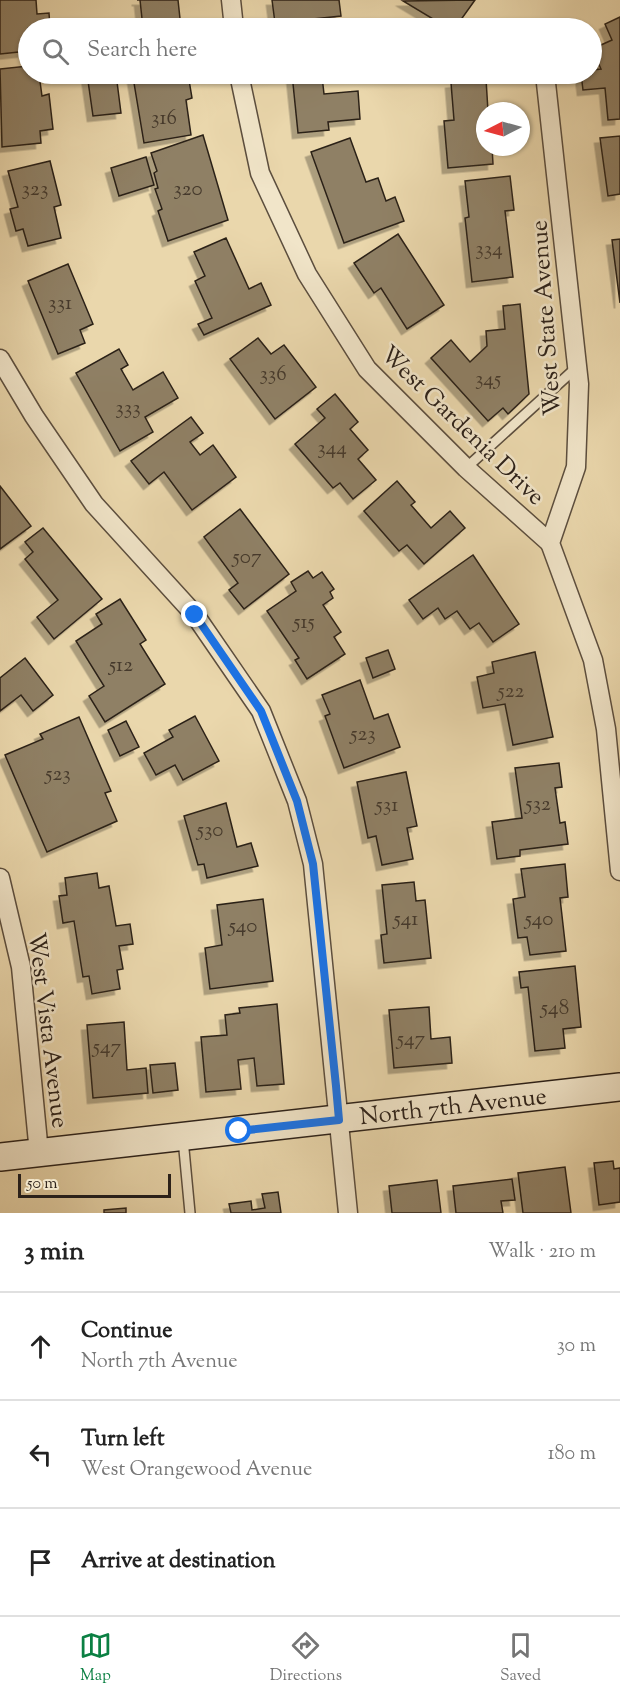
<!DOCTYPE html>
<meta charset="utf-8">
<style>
:root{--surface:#fff;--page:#f2f2f2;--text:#222;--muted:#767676;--line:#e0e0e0;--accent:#0b8043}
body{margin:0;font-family:"Sorts Mill Goudy",serif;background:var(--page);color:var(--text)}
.compass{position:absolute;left:476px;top:102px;width:54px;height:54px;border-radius:50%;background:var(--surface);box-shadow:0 2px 4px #0004;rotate:264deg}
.scale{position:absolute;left:18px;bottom:15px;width:153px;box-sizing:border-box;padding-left:6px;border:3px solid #2c2119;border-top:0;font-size:16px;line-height:21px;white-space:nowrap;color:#2c2119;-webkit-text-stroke:4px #f1e5c9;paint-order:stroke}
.stop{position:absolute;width:18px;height:18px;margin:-14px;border:4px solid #1a73e8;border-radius:50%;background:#fff}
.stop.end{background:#1a73e8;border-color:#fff;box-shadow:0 2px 6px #0008}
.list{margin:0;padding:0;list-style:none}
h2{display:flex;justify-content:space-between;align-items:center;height:78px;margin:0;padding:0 24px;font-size:26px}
h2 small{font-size:20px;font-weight:400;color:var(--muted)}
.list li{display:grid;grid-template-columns:39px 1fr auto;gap:18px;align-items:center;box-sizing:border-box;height:108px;padding:0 24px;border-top:2px solid var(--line)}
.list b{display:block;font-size:22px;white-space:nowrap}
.list p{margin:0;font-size:20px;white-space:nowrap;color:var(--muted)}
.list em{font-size:20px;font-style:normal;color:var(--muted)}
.icon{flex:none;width:33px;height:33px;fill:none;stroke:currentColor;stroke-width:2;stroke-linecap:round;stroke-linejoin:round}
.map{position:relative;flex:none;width:620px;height:1213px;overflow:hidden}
.search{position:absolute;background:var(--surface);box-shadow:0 2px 4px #0004;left:18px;right:18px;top:18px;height:66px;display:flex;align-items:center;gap:15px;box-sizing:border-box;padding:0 21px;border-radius:33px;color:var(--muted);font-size:22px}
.sheet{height:402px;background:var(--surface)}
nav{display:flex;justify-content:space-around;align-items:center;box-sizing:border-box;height:84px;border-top:2px solid var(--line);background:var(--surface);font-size:16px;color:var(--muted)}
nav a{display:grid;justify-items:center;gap:3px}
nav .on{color:var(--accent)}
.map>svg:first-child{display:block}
.building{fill:#8f8065;stroke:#2c2119;stroke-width:1.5;filter:url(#shadow)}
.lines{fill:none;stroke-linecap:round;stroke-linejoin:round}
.lane-casing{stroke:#5c4e3e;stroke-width:12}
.street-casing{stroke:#5c4e3e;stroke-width:21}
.secondary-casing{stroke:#2c2119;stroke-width:30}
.lane{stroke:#f1e5c9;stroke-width:9}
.street{stroke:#f1e5c9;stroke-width:18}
.secondary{stroke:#f1e5c9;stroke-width:27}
.route{stroke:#1a73e8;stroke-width:8}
.labels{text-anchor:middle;stroke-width:5;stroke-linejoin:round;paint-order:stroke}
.number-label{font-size:21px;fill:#45392c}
.street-label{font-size:24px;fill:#2c2119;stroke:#f1e5c9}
</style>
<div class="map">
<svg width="620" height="1213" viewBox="0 0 620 1213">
<defs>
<filter id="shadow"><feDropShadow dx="-5.5" dy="5.5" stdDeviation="0" flood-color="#0004"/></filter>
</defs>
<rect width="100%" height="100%" fill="#ead7ac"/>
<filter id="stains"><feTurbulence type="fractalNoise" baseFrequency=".00333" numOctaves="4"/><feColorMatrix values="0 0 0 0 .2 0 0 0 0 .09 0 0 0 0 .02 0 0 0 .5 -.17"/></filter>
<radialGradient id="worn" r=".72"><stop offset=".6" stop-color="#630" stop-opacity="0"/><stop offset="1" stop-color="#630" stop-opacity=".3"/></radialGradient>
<g class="building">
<path d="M0,0H36L37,14L49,13L50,28H28V51L0,54Z"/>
<path d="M137,0H178L181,28H143L140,0Z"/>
<path d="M272,0H339L341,16L275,23Z"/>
<path d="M475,0L455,28H448L403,1Z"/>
<path d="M620,17V119L608,120L605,88L583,90L581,74H592V70L601,69L592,49L612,40L605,24Z"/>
<path d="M28,66V74H39L42,96L49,94L53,129L40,131L41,143L2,147L0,69Z"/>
<path d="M87,74H116L121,113L93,116Z"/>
<path d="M144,74H188L192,98L186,100L191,135L144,143L133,77Z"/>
<path d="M292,74H334L322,76L324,94L358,91L360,119L328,122L329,130L298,133Z"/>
<path d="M486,79L488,111H485V147H492L493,164L448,168L444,121L454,120L451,83Z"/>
<path d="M203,135L228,220L168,241L158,211L162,209L155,189L158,188L154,173L157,171L151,153Z"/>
<path d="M620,136V194L608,196L600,138Z"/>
<path d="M350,138L366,182L378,178L386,201L395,197L404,221L344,243L311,152Z"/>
<path d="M146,157L154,185L119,196L111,168Z"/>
<path d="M50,161L61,205L54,207L61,238L28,246L23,229L16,231L10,209L18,207L8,171Z"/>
<path d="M510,176L514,210L505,211L513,277L472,282L465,218L469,217L465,181Z"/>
<path d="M398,234L444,305L407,329L381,288L374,293L354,263Z"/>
<path d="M226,238L249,289L261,283L271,305L204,335L198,324L212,318L195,281L205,276L194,252Z"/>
<path d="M620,239V303L612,240Z"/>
<path d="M68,264L93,324L80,330L85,343L58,354L28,281Z"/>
<path d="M520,304L529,394L508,414L503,408L488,421L431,358L451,340L470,362L487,346L486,331L505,329L503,306Z"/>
<path d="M258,338L271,354L284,345L316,387L275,419L230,359Z"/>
<path d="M119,349L128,365L121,369L133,390L163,372L178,398L145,417L153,432L120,451L76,373Z"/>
<path d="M335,394L358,422L350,429L368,450L358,459L376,480L353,499L340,483L333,488L295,444L325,418L317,409Z"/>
<path d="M191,417L203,433L190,442L200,455L213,445L236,477L192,510L164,472L149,484L131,461Z"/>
<path d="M397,481L415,502L411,505L431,528L450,511L465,528L424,564L407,545L399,551L364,511Z"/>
<path d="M0,486L31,526L0,549Z"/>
<path d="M240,509L289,574L244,609L229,590L238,583L204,537Z"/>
<path d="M43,528L102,599L54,639L37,617L58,600L25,559L33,552L25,542Z"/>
<path d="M473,555L519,624L493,642L479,623L470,629L457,611L445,619L438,608L423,619L409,600Z"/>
<path d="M308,571L313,578L322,572L334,589L330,592L333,598L323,605L341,632L334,637L345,654L307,679L295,660L299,658L267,611L296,591L291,582Z"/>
<path d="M120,599L146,640L140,644L165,684L105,722L89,696L104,686L76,641L102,624L96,614Z"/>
<path d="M388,650L395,669L373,678L366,658Z"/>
<path d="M535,652L553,737L513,745L505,704L483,708L477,677L494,673L492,662Z"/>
<path d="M25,658L53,695L33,711L21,695L0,711V678Z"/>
<path d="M360,680L374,719L388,714L400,747L344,768L325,716L330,714L322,695Z"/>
<path d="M195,716L219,761L183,780L175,765L156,775L144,753L173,737L169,730Z"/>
<path d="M79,717L111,791L105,793L117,821L47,852L5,755L43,739L40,734Z"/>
<path d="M126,721L139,747L120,756L108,730Z"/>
<path d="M559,763L562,787L555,788L560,823L565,822L568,844L520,850V856L497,859L492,822L522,818L515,768Z"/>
<path d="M406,772L417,826L407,828L413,859L382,865L376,836L368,838L357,782Z"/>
<path d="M226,803L237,847L251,843L258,866L207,878L204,864L198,865L184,816Z"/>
<path d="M565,864L568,897L560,898L566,951L530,955L527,937L518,938L513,899L525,897L521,869Z"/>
<path d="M97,873L99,888L109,886L116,926L130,924L133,944L119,946L123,969L117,970L120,989L92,994L89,976L83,977L74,921L63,923L59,896L67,895L65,878Z"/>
<path d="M414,882L416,901L425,900L431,958L384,963L381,935L387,934L382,885Z"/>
<path d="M263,899L273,981L210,989L205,948L222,945L217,905Z"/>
<path d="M575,966L581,1027L563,1029L565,1048L535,1051L528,987L521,988L519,972Z"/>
<path d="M277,1004L284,1084L257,1086L254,1058L238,1060L241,1089L206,1092L201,1037L227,1035L225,1015L240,1013L239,1008Z"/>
<path d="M429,1007L431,1039L450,1037L452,1063L394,1068L389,1010Z"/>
<path d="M124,1022L127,1070L146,1068L148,1093L93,1098L87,1025Z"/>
<path d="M175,1063L178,1090L153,1093L150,1065Z"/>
<path d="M613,1161L614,1169L620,1168V1202L599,1205L594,1163Z"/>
<path d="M565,1167L571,1213H523L518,1173Z"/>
<path d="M512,1179L515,1200L501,1201L503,1213H456L453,1186Z"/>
<path d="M437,1180L441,1213H392L389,1186Z"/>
<path d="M278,1192L281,1213H231L229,1204L251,1201L252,1210L265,1208L262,1194Z"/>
<path d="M126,1208V1213H104V1210Z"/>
</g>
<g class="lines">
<defs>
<g id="lane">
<path d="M466,468L577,367"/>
<path d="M183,1139L190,1213"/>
</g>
<g id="street">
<path d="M231,0L234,28"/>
<path d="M239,74L260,173L307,274L367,369L466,468L550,543"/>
<path d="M545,74L579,384L576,467L550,543L593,660L606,729L620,871"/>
<path d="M0,359L34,416L94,504L195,615L261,711L297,801L313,864L348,1213"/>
<path d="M0,878L21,967L39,1153"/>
</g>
<g id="secondary">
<path id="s1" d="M0,1157L620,1087"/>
</g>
</defs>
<use href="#lane" class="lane-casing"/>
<use href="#street" class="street-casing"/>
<use href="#secondary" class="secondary-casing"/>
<use href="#lane" class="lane"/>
<use href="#street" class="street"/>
<use href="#secondary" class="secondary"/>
</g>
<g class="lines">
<path class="route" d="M195,615L261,711L297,801L313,864L336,1086L339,1120L239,1131"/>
</g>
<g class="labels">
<g class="number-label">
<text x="164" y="124">316</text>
<text x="35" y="195">323</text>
<text x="188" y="195">320</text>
<text x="489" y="255">334</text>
<text x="60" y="309">331</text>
<text x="273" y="380">336</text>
<text x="488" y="385">345</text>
<text x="128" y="414">333</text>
<text x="332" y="454">344</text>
<text x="247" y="563">507</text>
<text x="304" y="628">515</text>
<text x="121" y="671">512</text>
<text x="511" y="697">522</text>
<text x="363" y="740">523</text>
<text x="58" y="780">523</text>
<text x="538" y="810">532</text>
<text x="387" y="811">531</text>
<text x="210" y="836">530</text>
<text x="406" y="925">541</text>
<text x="539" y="925">540</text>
<text x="243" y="932">540</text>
<text x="555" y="1014">548</text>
<text x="411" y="1045">547</text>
<text x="107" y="1053">547</text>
</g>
<g class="street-label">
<text transform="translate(545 318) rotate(-94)" y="8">West State Avenue</text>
<text transform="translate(463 425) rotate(44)" y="8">West Gardenia Drive</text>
<text transform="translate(49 1030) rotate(83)" y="8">West Vista Avenue</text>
<text dy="8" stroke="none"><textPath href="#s1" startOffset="456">North 7th Avenue</textPath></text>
</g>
</g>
<rect width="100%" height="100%" filter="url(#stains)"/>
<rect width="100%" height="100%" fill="url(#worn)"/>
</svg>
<svg class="compass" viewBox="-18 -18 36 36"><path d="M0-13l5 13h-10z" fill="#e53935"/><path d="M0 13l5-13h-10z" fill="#767676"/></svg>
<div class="scale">50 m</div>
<div class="stop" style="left:239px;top:1131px"></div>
<div class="stop end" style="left:195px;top:615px"></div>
<div class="search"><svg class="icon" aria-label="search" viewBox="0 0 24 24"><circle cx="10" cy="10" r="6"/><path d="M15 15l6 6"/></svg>Search here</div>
</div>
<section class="sheet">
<h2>3 min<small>Walk · 210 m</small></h2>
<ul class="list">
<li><svg class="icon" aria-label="ahead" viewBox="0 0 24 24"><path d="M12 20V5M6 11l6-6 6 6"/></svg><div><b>Continue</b><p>North 7th Avenue</p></div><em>30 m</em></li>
<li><svg class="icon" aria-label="left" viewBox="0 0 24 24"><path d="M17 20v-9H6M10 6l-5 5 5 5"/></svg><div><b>Turn left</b><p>West Orangewood Avenue</p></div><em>180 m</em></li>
<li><svg class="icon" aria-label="arrive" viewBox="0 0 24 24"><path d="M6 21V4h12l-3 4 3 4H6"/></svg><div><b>Arrive at destination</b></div></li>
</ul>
</section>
<nav>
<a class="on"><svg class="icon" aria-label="map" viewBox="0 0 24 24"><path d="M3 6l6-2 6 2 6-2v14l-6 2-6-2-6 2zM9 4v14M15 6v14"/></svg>Map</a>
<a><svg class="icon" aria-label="directions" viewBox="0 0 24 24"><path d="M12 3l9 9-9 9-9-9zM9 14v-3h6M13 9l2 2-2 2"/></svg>Directions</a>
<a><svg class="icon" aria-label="saved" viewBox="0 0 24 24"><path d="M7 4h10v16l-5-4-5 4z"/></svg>Saved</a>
</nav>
